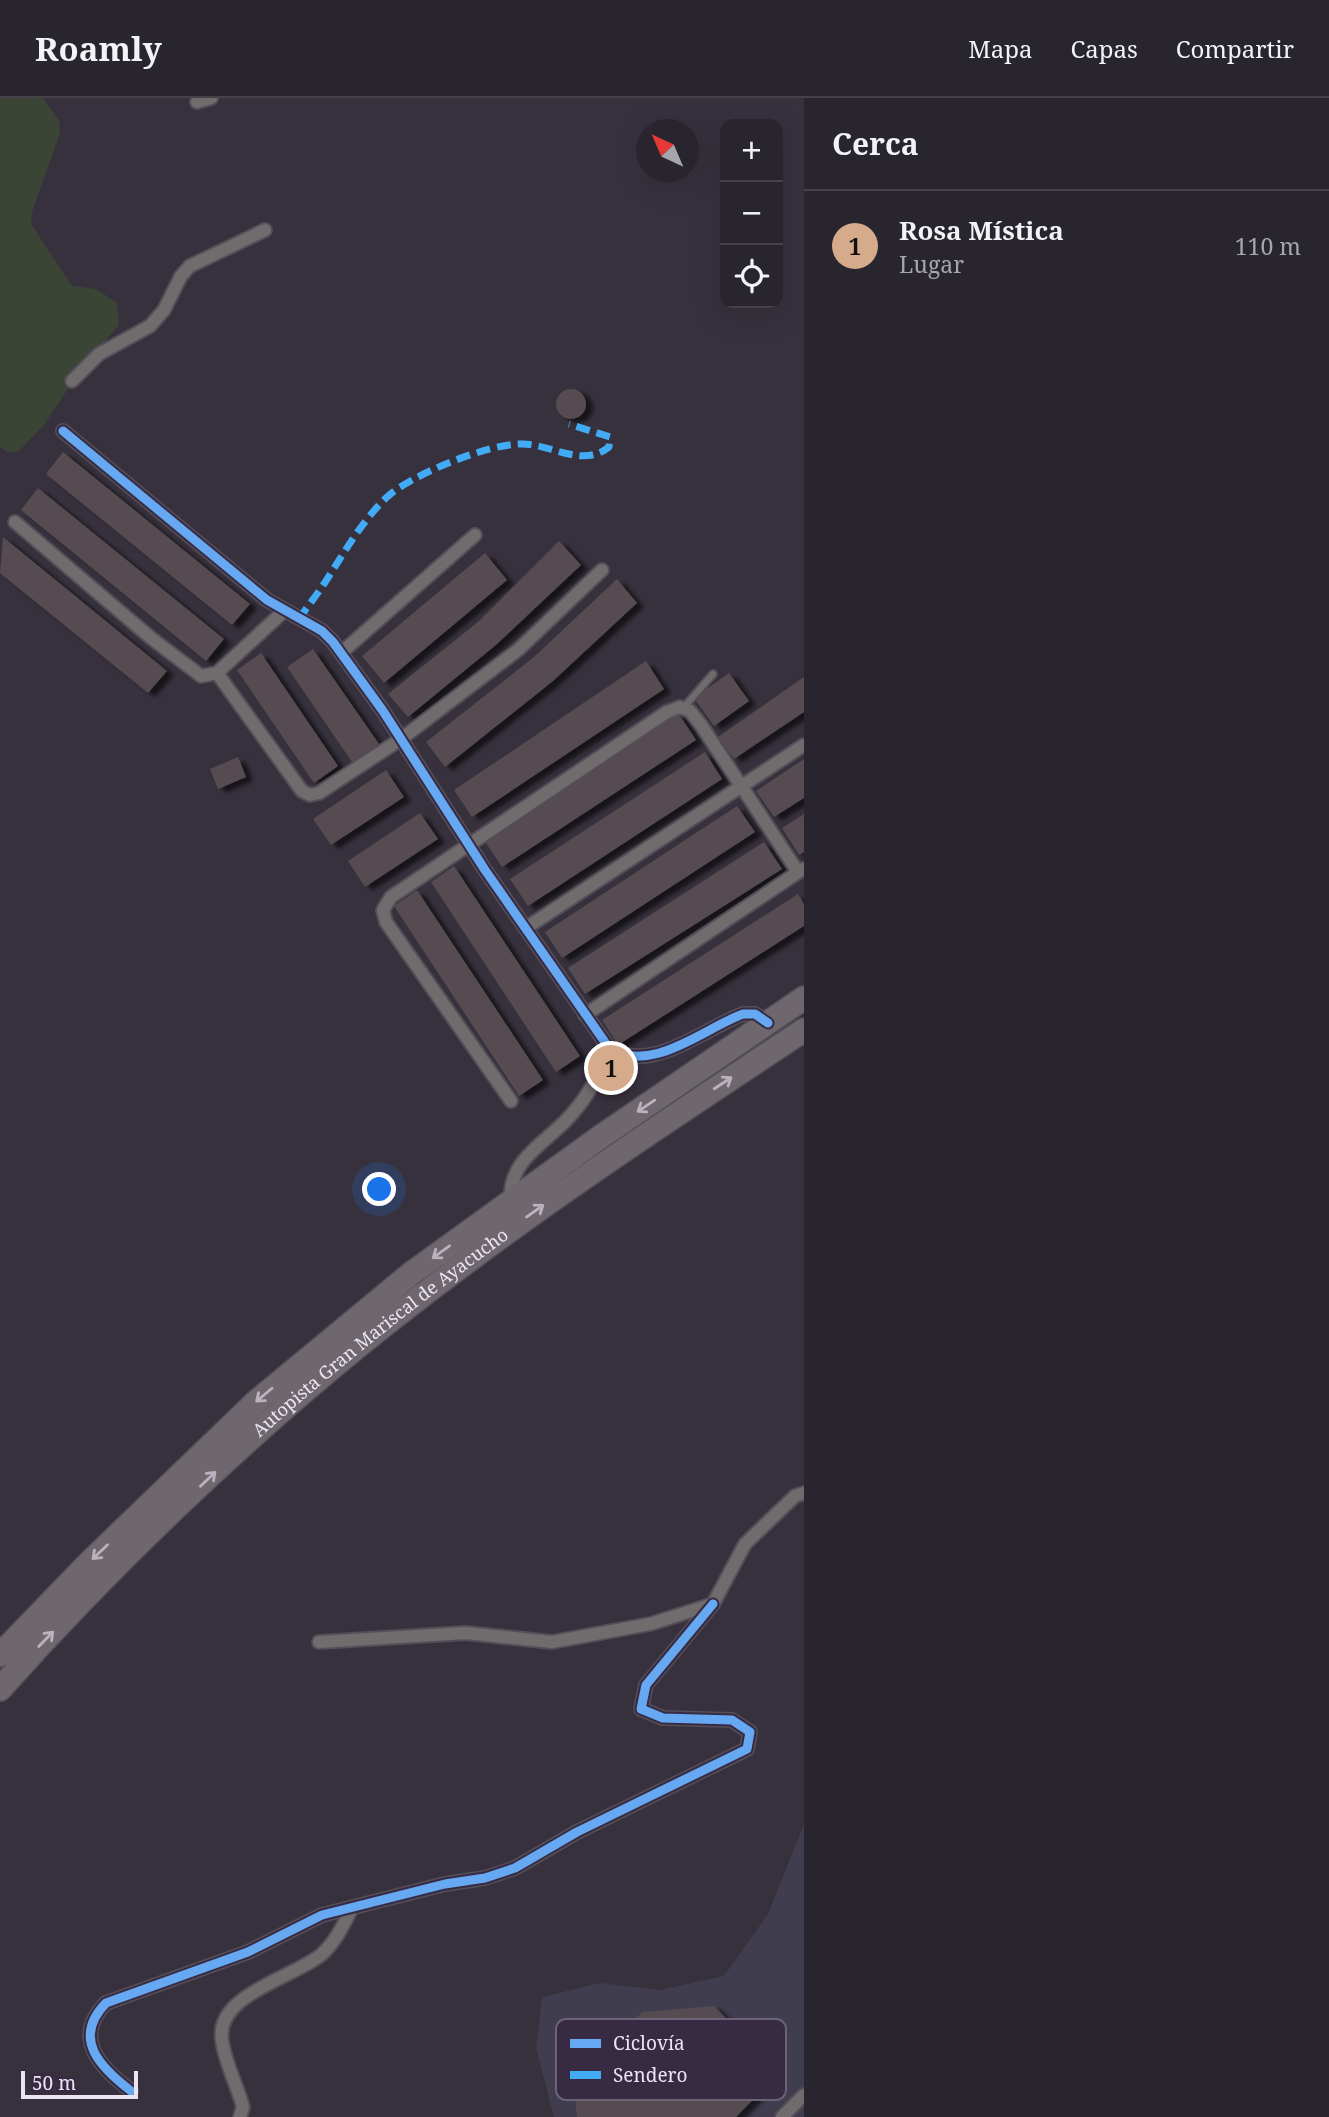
<!DOCTYPE html>
<html lang="es">
<meta charset="utf-8">
<style>
:root{--surface:#29252e;--page:#312d36;--text:#f1f3f6;--muted:#a5a5aa;--line:#45424a;--accent:#d6ab8b}
body{margin:0;font-family:"Noto Serif",serif;background:var(--page);color:var(--text)}
.controls{position:absolute;right:21px;top:21px;display:grid;overflow:hidden;border-radius:14px;box-shadow:0 7px 28px #0002}
.controls button{width:63px;height:63px;display:grid;place-items:center;padding:0;border:0;border-bottom:2px solid var(--line);background:var(--surface);color:var(--text);font:35px sans-serif}
.compass{position:absolute;left:636px;top:21px;width:63px;height:63px;border-radius:50%;background:var(--surface);box-shadow:0 7px 28px #0002;rotate:316deg}
.scale{position:absolute;left:21px;bottom:18px;width:117px;box-sizing:border-box;padding-left:7px;border:4px solid #ece4f4;border-top:0;font-size:19px;line-height:24px;white-space:nowrap;color:#ece4f4;-webkit-text-stroke:5px #372b43;paint-order:stroke}
.you{position:absolute;left:380px;top:1092px;width:24px;height:24px;margin:-18px;border:5px solid #fff;border-radius:50%;background:#1a73e8;box-shadow:0 0 0 10px #1a73e833}
.badge{display:grid;place-items:center;width:46px;height:46px;border-radius:50%;background:var(--accent);color:#111;font-size:23px;font-weight:700}
.pin{position:absolute;translate:-50% -50%;border:4px solid #fff;box-shadow:0 2px 7px #0006}
.list{margin:0;padding:0;list-style:none}
h2{display:flex;justify-content:space-between;align-items:center;height:91px;margin:0;padding:0 28px;font-size:30px}
h2 small{font-size:23px;font-weight:400;color:var(--muted)}
.list li{display:grid;grid-template-columns:46px 1fr auto;gap:21px;align-items:center;box-sizing:border-box;height:112px;padding:0 28px;border-top:2px solid var(--line)}
.list b{display:block;font-size:26px;white-space:nowrap}
.list p{margin:0;font-size:23px;white-space:nowrap;color:var(--muted)}
.list em{font-size:23px;font-style:normal;color:var(--muted)}
.icon{flex:none;width:38px;height:38px;fill:none;stroke:currentColor;stroke-width:2;stroke-linecap:round;stroke-linejoin:round}
.map{position:relative;flex:none;width:804px;height:2019px;overflow:hidden}
header{display:flex;align-items:center;gap:42px;box-sizing:border-box;height:98px;padding:0 35px;background:var(--surface);border-bottom:2px solid var(--line)}
header strong{font-size:33px}
nav{display:flex;gap:38px;margin-inline-start:auto;font-size:24px}
main{display:flex}
aside{flex:1;background:var(--surface)}
.map>svg:first-child{display:block}
.industrial{fill:#403d4e}
.green{fill:#3a4536}
.building{fill:#554c51;filter:url(#shadow)}
.lines{fill:none;stroke-linecap:round;stroke-linejoin:round}
.lane-casing{stroke:#544e59;stroke-width:10}
.street-casing{stroke:#544e59;stroke-width:16}
.highway-casing{stroke:#544e59;stroke-width:26}
.lane{stroke:#706b6d;stroke-width:6}
.street{stroke:#706b6d;stroke-width:12}
.highway{stroke:#6e686e;stroke-width:23}
.quiet{stroke:#42abf6;stroke-width:7;stroke-dasharray:14 7;stroke-linecap:butt}
.cycleway-casing{stroke:#372b43;stroke-width:13}
.cycleway{stroke:#66a8f1;stroke-width:9}
.oneway{stroke:#bab2be}
.labels{text-anchor:middle;stroke-width:5;stroke-linejoin:round;paint-order:stroke}
.street-label{font-size:18px;fill:#ece4f4;stroke:#372b43}
.key{fill:#372b43;stroke:#6d6278;stroke-width:2}
.key-label{font-size:19px;fill:#ece4f4}
</style>
<header>
<strong>Roamly</strong>
<nav><a>Mapa</a><a>Capas</a><a>Compartir</a></nav>
</header>
<main>
<div class="map">
<svg width="804" height="2019" viewBox="0 0 804 2019">
<defs>
<filter id="shadow"><feDropShadow dx="7" dy="4" stdDeviation="2" flood-color="#0009"/></filter>
</defs>
<rect width="100%" height="100%" fill="#37313d"/>
<path class="industrial" d="M804,1726V2019H554L536,1950L542,1899L600,1885L660,1892L724,1878L768,1816Z"/>
<path class="green" d="M0,0H43L59,23L60,35L32,114L31,126L72,188L96,191L117,205L119,227L77,277L44,327L18,354H7L0,349Z"/>
<g class="building">
<circle cx="571" cy="306" r="15"/>
<path d="M63,354L250,506L232,527L46,376Z"/>
<path d="M38,390L224,541L206,563L21,412Z"/>
<path d="M3,439L167,573L148,595L0,475Z"/>
<path d="M559,443L581,467L497,546L408,619L388,596L478,524Z"/>
<path d="M485,455L507,482L384,585L362,558Z"/>
<path d="M617,481L637,505L553,583L445,669L426,644L534,559Z"/>
<path d="M313,551L379,646L352,664L287,569Z"/>
<path d="M261,555L338,668L314,685L237,572Z"/>
<path d="M646,563L664,591L472,719L454,692Z"/>
<path d="M729,575L749,603L714,628L694,600Z"/>
<path d="M804,579V614L734,661L718,639Z"/>
<path d="M678,615L696,642L502,769L484,742Z"/>
<path d="M705,654L722,681L528,808L510,781Z"/>
<path d="M238,659L246,679L218,691L210,671Z"/>
<path d="M804,661V700L774,719L756,693Z"/>
<path d="M386,672L404,699L331,747L313,721Z"/>
<path d="M737,708L755,734L562,860L545,834Z"/>
<path d="M420,715L438,741L365,789L348,763Z"/>
<path d="M804,716V754L799,757L782,730Z"/>
<path d="M764,744L782,771L585,896L568,870Z"/>
<path d="M454,768L580,958L556,974L431,784Z"/>
<path d="M417,792L543,982L519,998L394,808Z"/>
<path d="M798,796L804,806V828L618,947L602,922Z"/>
<path d="M714,1908L779,1975L736,2019H577L572,1973L643,1914Z"/>
</g>
<g class="lines">
<defs>
<path id="lane" d="M684,609L713,576"/>
<g id="street">
<path d="M197,4L211,0"/>
<path d="M72,283L99,256L150,228L164,212L181,178L190,168L265,132"/>
<path d="M63,333L267,502L322,533L333,544L383,613L485,772L609,950C652,977 704,930 743,916H755L768,925"/>
<path d="M15,424L151,540L201,578L217,575L284,513"/>
<path d="M341,555L475,437"/>
<path d="M217,575L302,693L310,697L319,695L401,641L518,552L602,472"/>
<path d="M526,830L804,647"/>
<path d="M585,917L803,771"/>
<path d="M511,1003L386,824L383,812L391,799L667,614L680,609L690,613L701,627L798,774"/>
<path d="M511,1104C507,1061 547,1045 571,1017C588,998 601,974 609,950"/>
<path d="M319,1544L466,1535L552,1544L650,1526L713,1506L745,1446L795,1398L804,1395"/>
<path d="M131,1993C101,1970 71,1941 106,1905L248,1854L322,1817L445,1786L485,1780L515,1770L577,1734L747,1651L750,1634L732,1622L663,1620L641,1611L646,1587L713,1506"/>
<path d="M240,2019L243,2009C237,1987 225,1965 222,1942C215,1896 296,1879 322,1856C335,1844 343,1828 351,1812"/>
<path d="M782,2019L804,1997"/>
</g>
<g id="highway">
<path d="M0,1557L90,1464L256,1304L412,1175L599,1040L804,900"/>
<path id="s1" d="M0,1591C109,1469 236,1347 363,1244C504,1130 654,1031 804,932"/>
</g>
</defs>
<use href="#lane" class="lane-casing"/>
<use href="#street" class="street-casing"/>
<use href="#highway" class="highway-casing"/>
<use href="#lane" class="lane"/>
<use href="#street" class="street"/>
<use href="#highway" class="highway"/>
<path class="quiet" d="M299,522C305,511 313,502 320,492C340,462 359,426 386,400C410,377 489,345 523,346C553,347 583,370 609,349L610,339L569,326"/>
<defs>
<g id="cycleway">
<path d="M63,333L267,502L322,533L333,544L383,613L485,772L609,950C652,977 704,930 743,916H755L768,925"/>
<path d="M131,1993C101,1970 71,1941 106,1905L248,1854L322,1817L445,1786L485,1780L515,1770L577,1734L747,1651L750,1634L732,1622L663,1620L641,1611L646,1587L713,1506"/>
</g>
</defs>
<use href="#cycleway" class="cycleway-casing"/>
<use href="#cycleway" class="cycleway"/>
</g>
<defs><path id="oneway-shaft" d="M-6 0H5M1.5-3L5.5 0L1.5 3" fill="none" stroke-width="1.6" stroke-linecap="round" stroke-linejoin="round" transform="scale(1.75)"/></defs>
<g class="oneway">
<use href="#oneway-shaft" transform="translate(723 985) rotate(-33)"/>
<use href="#oneway-shaft" transform="translate(646 1008) rotate(146)"/>
<use href="#oneway-shaft" transform="translate(535 1113) rotate(-35)"/>
<use href="#oneway-shaft" transform="translate(441 1154) rotate(144)"/>
<use href="#oneway-shaft" transform="translate(264 1297) rotate(140)"/>
<use href="#oneway-shaft" transform="translate(208 1381) rotate(-44)"/>
<use href="#oneway-shaft" transform="translate(100 1454) rotate(136)"/>
<use href="#oneway-shaft" transform="translate(46 1541) rotate(-46)"/>
</g>
<g class="labels">
<g class="street-label">
<text dy="6" stroke="none"><textPath href="#s1" startOffset="522">Autopista Gran Mariscal de Ayacucho</textPath></text>
</g>
</g>
<rect x="556" y="1921" width="230" height="81" rx="10" class="key"/>
<rect x="570" y="1941" width="31" height="9" fill="#66a8f1"/>
<rect x="570" y="1973" width="31" height="8" fill="#42abf6"/>
<g class="key-label">
<text x="613" y="1952">Ciclovía</text>
<text x="613" y="1984">Sendero</text>
</g>
</svg>
<div class="controls">
<button>+</button>
<button>−</button>
<button><svg class="icon" aria-label="locate" viewBox="0 0 24 24"><circle cx="12" cy="12" r="6"/><path d="M12 2v4M12 18v4M2 12h4M18 12h4"/></svg></button>
</div>
<svg class="compass" viewBox="-18 -18 36 36"><path d="M0-13l5 13h-10z" fill="#e53935"/><path d="M0 13l5-13h-10z" fill="#a5a5aa"/></svg>
<div class="scale">50 m</div>
<div class="you"></div>
<div class="pin badge" style="left:611px;top:970px">1</div>
</div>
<aside>
<h2>Cerca<small></small></h2>
<ul class="list">
<li><span class="badge">1</span><div><b>Rosa Mística</b><p>Lugar</p></div><em>110 m</em></li>
</ul>
</aside>
</main>
